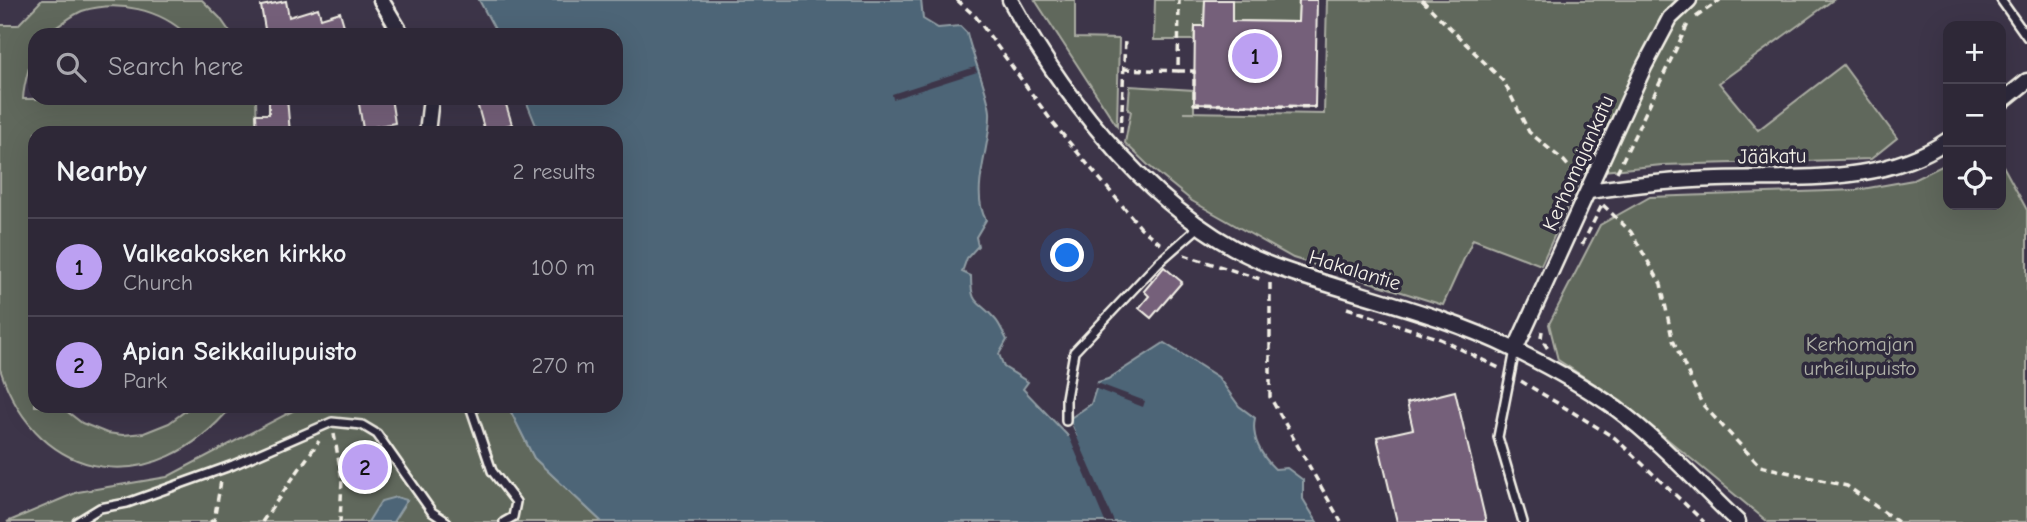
<!DOCTYPE html>
<meta charset="utf-8">
<style>
:root{--surface:#2e2837;--page:#3a3442;--text:#f1f3f6;--muted:#a7a6ad;--line:#494452;--accent:#bca0f2}
body{margin:0;font-family:"Comic Neue",sans-serif;background:var(--page);color:var(--text)}
.controls{position:absolute;right:21px;top:21px;display:grid;overflow:hidden;border-radius:14px;box-shadow:0 7px 28px #0002}
.controls button{width:63px;height:63px;display:grid;place-items:center;padding:0;border:0;border-bottom:2px solid var(--line);background:var(--surface);color:var(--text);font:35px sans-serif}
.you{position:absolute;left:1068px;top:256px;width:24px;height:24px;margin:-18px;border:5px solid #fff;border-radius:50%;background:#1a73e8;box-shadow:0 0 0 10px #1a73e833}
.badge{display:grid;place-items:center;width:46px;height:46px;border-radius:50%;background:var(--accent);color:#111;font-size:23px;font-weight:700}
.pin{position:absolute;translate:-50% -50%;border:4px solid #fff;box-shadow:0 2px 7px #0006}
.list{margin:0;padding:0;list-style:none}
h2{display:flex;justify-content:space-between;align-items:center;height:91px;margin:0;padding:0 28px;font-size:30px}
h2 small{font-size:23px;font-weight:400;color:var(--muted)}
.list li{display:grid;grid-template-columns:46px 1fr auto;gap:21px;align-items:center;box-sizing:border-box;height:98px;padding:0 28px;border-top:2px solid var(--line)}
.list b{display:block;font-size:26px;white-space:nowrap}
.list p{margin:0;font-size:23px;white-space:nowrap;color:var(--muted)}
.list em{font-size:23px;font-style:normal;color:var(--muted)}
.icon{flex:none;width:38px;height:38px;fill:none;stroke:currentColor;stroke-width:2;stroke-linecap:round;stroke-linejoin:round}
.map{position:relative;flex:none;width:2027px;height:522px;overflow:hidden}
.search{position:absolute;background:var(--surface);box-shadow:0 7px 28px #0002;left:28px;top:28px;width:595px;height:77px;display:flex;align-items:center;gap:18px;box-sizing:border-box;padding:0 24px;border-radius:21px;color:var(--muted);font-size:26px}
.panel{position:absolute;background:var(--surface);box-shadow:0 7px 28px #0002;left:28px;top:126px;width:595px;height:287px;border-radius:21px}
.map>svg:first-child{display:block}
.green{fill:#60685b;stroke:#aaaca2;stroke-width:2}
.water{fill:#4d6577;stroke:#909da4;stroke-width:2}
.pier{fill:#3d3549}
.building{fill:#74617a;stroke:#f4f1e8;stroke-width:2}
.lines{fill:none;stroke-linecap:round;stroke-linejoin:round}
.lane-casing{stroke:#f4f1e8;stroke-width:12}
.street-casing{stroke:#f4f1e8;stroke-width:19}
.path{stroke:#f4f1e8;stroke-width:3.5;stroke-dasharray:7 5;stroke-linecap:butt}
.lane{stroke:#2f2a3d;stroke-width:7}
.street{stroke:#2f2a3d;stroke-width:14}
.labels{text-anchor:middle;stroke-width:7;stroke-linejoin:round;paint-order:stroke}
.street-label{font-size:21px;fill:#f4f1e8;stroke:#2f2a3d}
.park-label{font-size:21px;fill:#b1b3a9;stroke:#2f2a3d}
</style>
<div class="map">
<svg width="2027" height="522" viewBox="0 0 2027 522">
<rect width="100%" height="100%" fill="#3d3549"/>
<filter id="ink" filterUnits="userSpaceOnUse"><feTurbulence type="fractalNoise" baseFrequency=".0143" numOctaves="2"/><feDisplacementMap in="SourceGraphic" scale="14" xChannelSelector="R" yChannelSelector="G"/><feConvolveMatrix kernelMatrix="1 2 1 2 8 2 1 2 1" color-interpolation-filters="sRGB"/></filter>
<g filter="url(#ink)">
<g class="green">
<path d="M42,0H202L220,18L232,35H187C160,9 118,0 82,11C65,18 53,35 35,35C35,57 24,76 23,99L256,98L257,133H35V406H60L82,423L107,433L123,435L144,433L169,423L192,406H232C156,499 39,487 0,369V25H18Z"/>
<path d="M1035,0H1075V38L1119,39L1117,126Z"/>
<path d="M1155,0H1205L1204,26H1195L1194,40H1154Z"/>
<path d="M1232,0H1299L1298,22L1232,21Z"/>
<path d="M1327,0H1833L1719,83L1758,130L1843,65L1897,138L1871,159L1662,165L1583,173L1541,265L1473,239L1443,305L1293,258L1192,201L1149,166L1125,143L1131,111L1128,110L1130,86L1194,90V112H1183L1324,114Z"/>
<path d="M2001,162L2027,210V522H1768L1621,401L1558,360L1549,324L1600,225L1650,197L1857,190L1913,180L1948,163V205H2001Z"/>
<path d="M302,406H508L534,458L602,522H7L78,492L167,477Z"/>
</g>
<g class="water">
<path d="M479,0H921L923,19L938,28L960,26L967,33C972,56 988,91 990,112C992,143 969,191 986,220L976,237L978,246L967,258L962,272L971,276C971,307 978,299 995,319C1000,324 1003,333 1007,340L999,354L1004,367L1028,382L1023,389L1068,436H1076L1069,419L1091,404L1098,382L1108,379L1164,343L1218,377L1239,406L1255,418C1251,437 1261,456 1275,469L1287,468L1303,480V499L1317,522H602L534,458L508,406H616V133H539L525,98H616V35H498Z"/>
<path d="M396,497L407,500L393,522H368L381,501Z"/>
</g>
<g class="pier">
<path d="M975,67L977,72L893,99L892,94Z"/>
<path d="M1097,383L1145,401L1143,407L1094,388Z"/>
<path d="M1069,419L1114,522H1105L1065,427L1071,433L1067,421Z"/>
</g>
<g class="building">
<path d="M1205,0H1232V21L1298,22L1299,0H1317L1315,107L1194,104L1195,26H1204Z"/>
<path d="M286,1L289,17L318,8L321,18L340,12L345,29L325,35H266L261,6Z"/>
<path d="M269,98H287L290,133H257L256,114H269Z"/>
<path d="M358,98H391L395,123L363,129Z"/>
<path d="M494,98H504L512,124L485,132L477,103Z"/>
<path d="M1164,267L1182,282L1151,318L1139,308L1149,296L1144,291Z"/>
<path d="M1455,391L1486,522H1397L1377,437L1413,429L1407,403Z"/>
</g>
<g class="lines">
<defs>
<g id="lane">
<path d="M2001,0L2027,37"/>
<path d="M1515,350L1498,437L1523,522"/>
<path d="M470,406L492,471L516,502L513,517L504,522"/>
<path d="M1066,421V398L1074,352L1159,262L1200,226"/>
<path d="M77,522L100,508L127,503L233,465L332,422L362,425L377,434L432,512L447,522"/>
</g>
<g id="street">
<path d="M381,0L402,35"/>
<path d="M1010,0C1066,102 1161,224 1273,266C1353,295 1436,311 1513,349C1548,366 1586,387 1618,410C1661,442 1699,485 1738,522"/>
<path d="M2001,102L2027,81"/>
<path d="M427,133L431,98"/>
<path d="M1589,191C1631,185 1676,180 1718,179C1797,176 1881,186 1948,140"/>
<path d="M1515,350L1644,67L1670,18L1689,0"/>
</g>
</defs>
<use href="#lane" class="lane-casing"/>
<use href="#street" class="street-casing"/>
<g class="path">
<path d="M957,0L976,17L1053,123L1141,228L1162,245"/>
<path d="M1422,0L1504,82L1529,132L1564,161L1577,176"/>
<path d="M1696,17L1720,0"/>
<path d="M1124,69L1178,71L1179,0"/>
<path d="M1178,71H1194V104L1315,107"/>
<path d="M1121,133L1125,39"/>
<path d="M1617,172L1688,24"/>
<path d="M1603,205L1631,232L1661,284L1672,338L1702,404L1760,466L1847,486L1898,522"/>
<path d="M1582,245L1602,205"/>
<path d="M1184,255L1260,279"/>
<path d="M1270,283V397L1341,522"/>
<path d="M1347,308L1440,339L1499,368"/>
<path d="M1542,331L1541,338L1548,349"/>
<path d="M1521,381L1615,438L1704,522"/>
<path d="M334,434L342,479L340,522"/>
<path d="M210,522L214,520L221,481"/>
<path d="M262,522L319,441"/>
</g>
<use href="#lane" class="lane"/>
<use href="#street" class="street"/>
</g>
</g>
<g class="labels">
<g class="street-label">
<text transform="translate(1772 156) rotate(-1)" y="7">Jääkatu</text>
<text transform="translate(1578 163) rotate(-66)" y="7">Kerhomajankatu</text>
<text transform="translate(1355 270) rotate(17)" y="7">Hakalantie</text>
</g>
<g class="park-label">
<text x="1860" y="351">Kerhomajan<tspan x="1860" dy="24">urheilupuisto</tspan></text>
</g>
</g>
</svg>
<div class="controls">
<button>+</button>
<button>−</button>
<button><svg class="icon" aria-label="locate" viewBox="0 0 24 24"><circle cx="12" cy="12" r="6"/><path d="M12 2v4M12 18v4M2 12h4M18 12h4"/></svg></button>
</div>
<div class="you"></div>
<div class="pin badge" style="left:1255px;top:56px">1</div>
<div class="pin badge" style="left:365px;top:467px">2</div>
<div class="search"><svg class="icon" aria-label="search" viewBox="0 0 24 24"><circle cx="10" cy="10" r="6"/><path d="M15 15l6 6"/></svg>Search here</div>
<section class="panel">
<h2>Nearby<small>2 results</small></h2>
<ul class="list">
<li><span class="badge">1</span><div><b>Valkeakosken kirkko</b><p>Church</p></div><em>100 m</em></li>
<li><span class="badge">2</span><div><b>Apian Seikkailupuisto</b><p>Park</p></div><em>270 m</em></li>
</ul>
</section>
</div>
